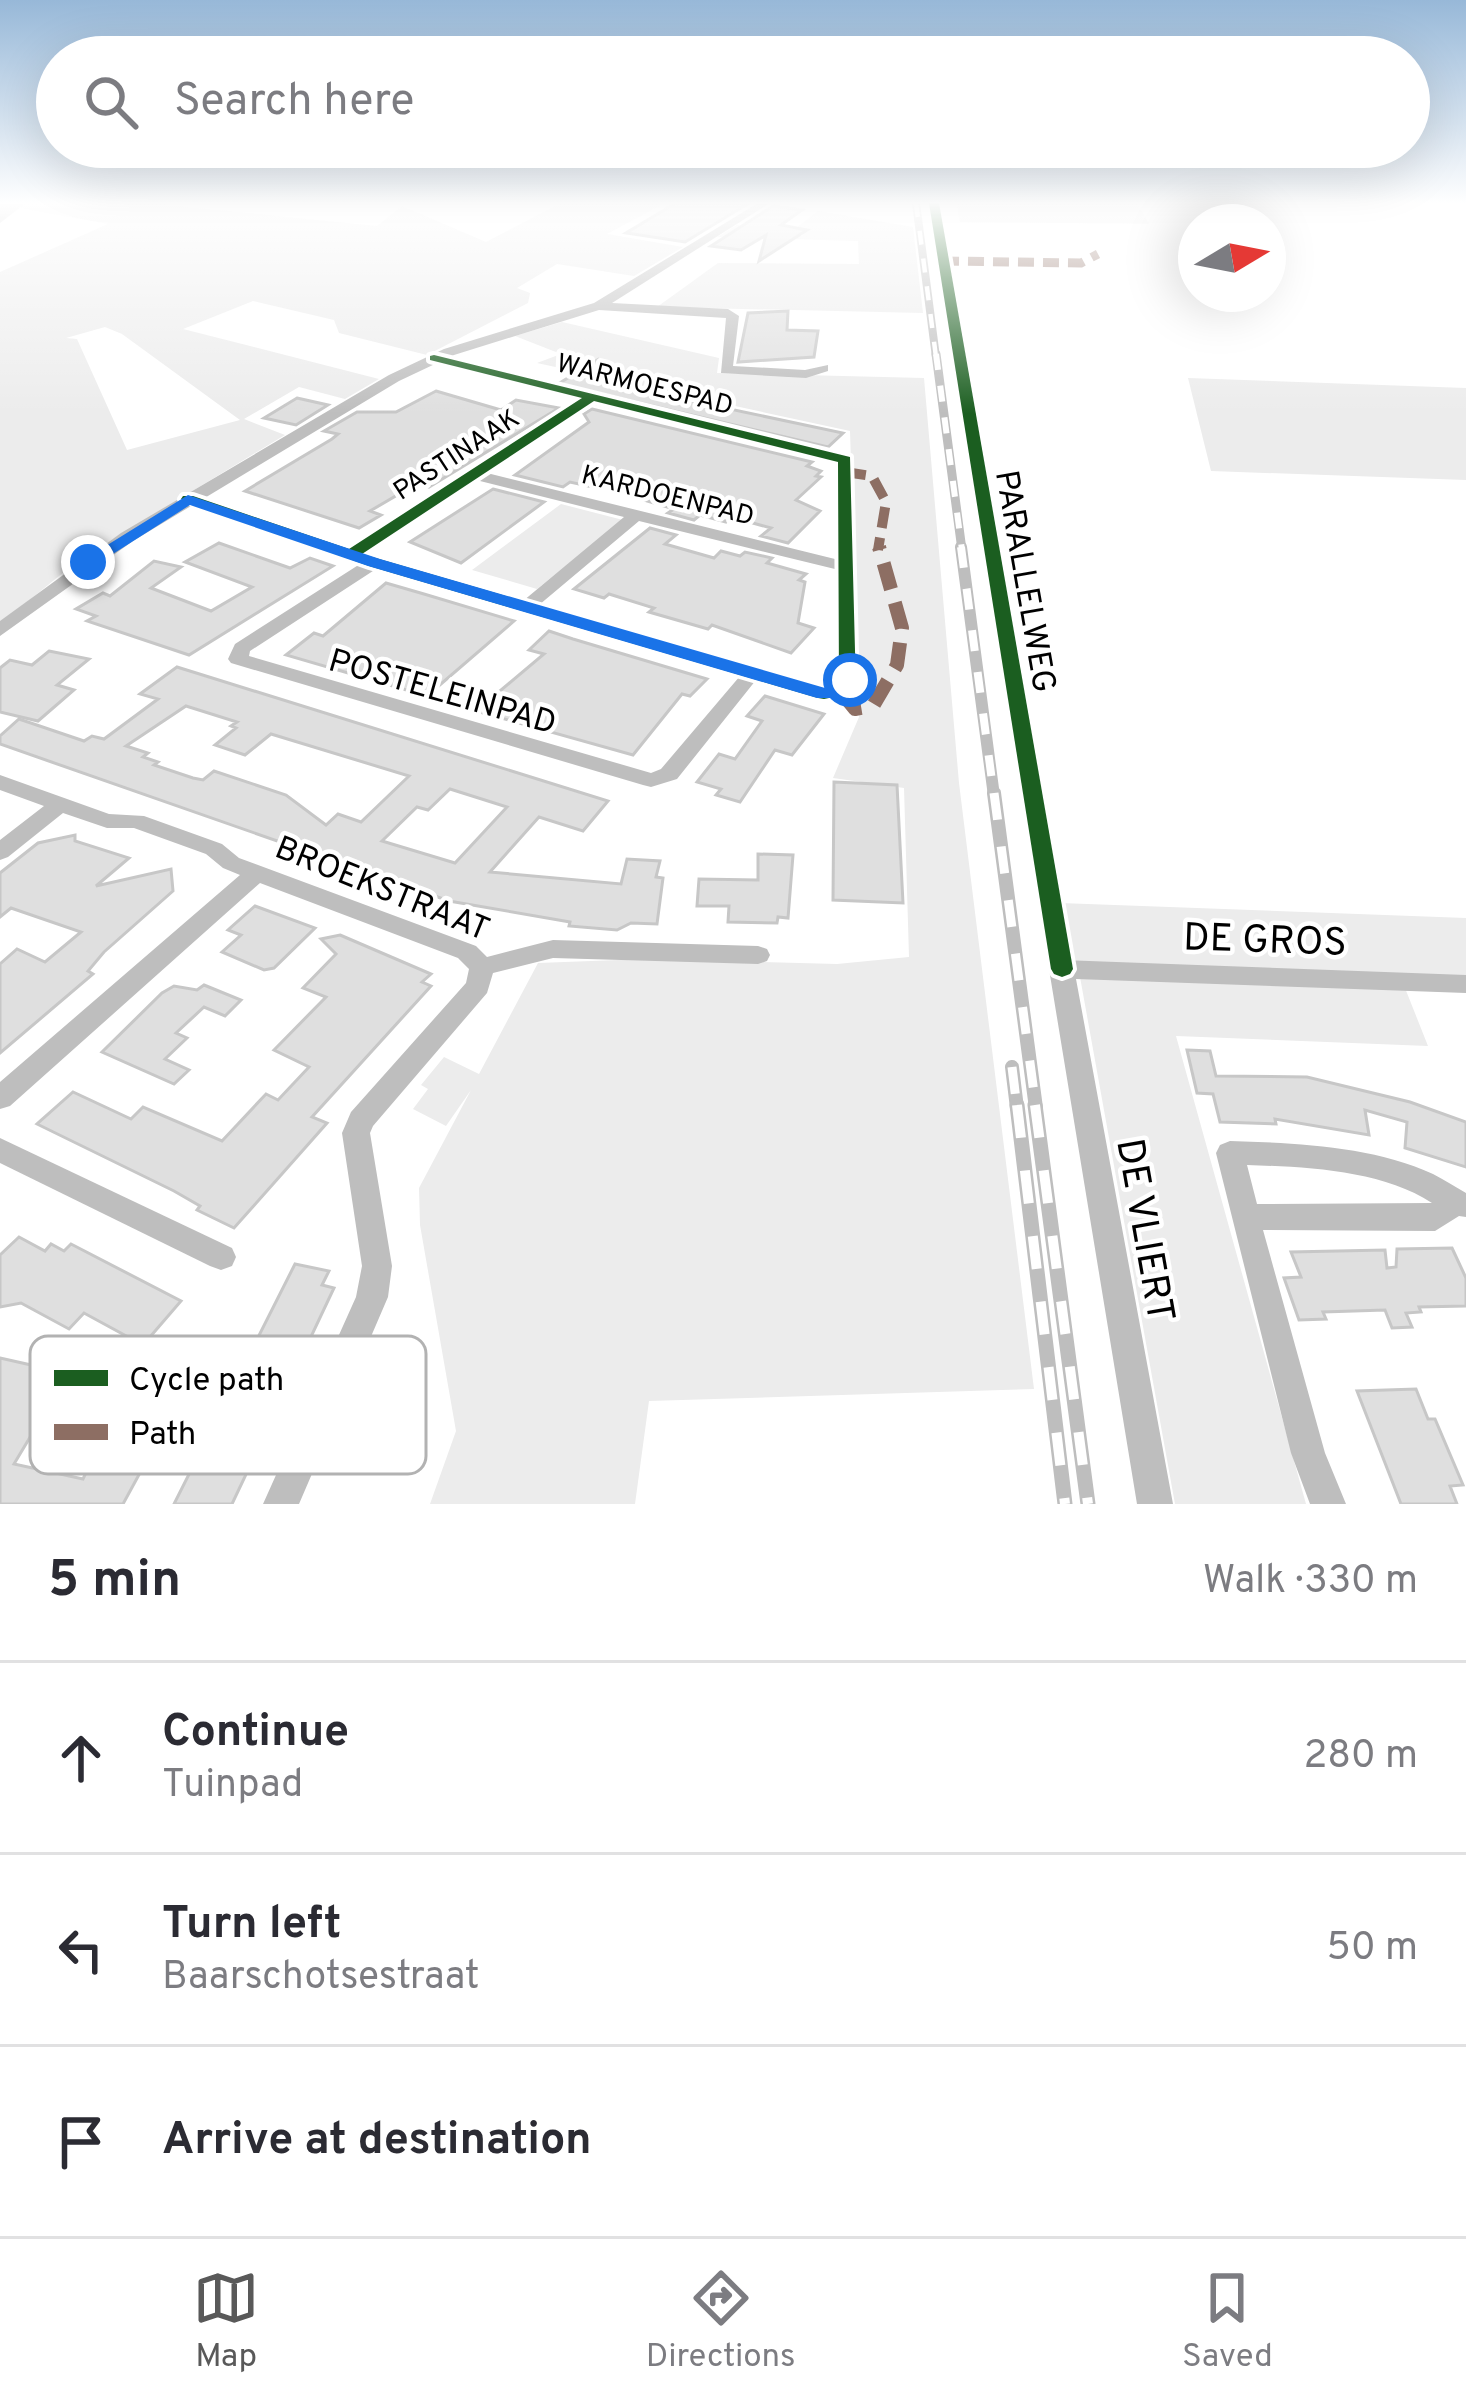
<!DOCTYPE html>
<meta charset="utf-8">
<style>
:root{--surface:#fff;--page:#f2f2f3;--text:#2b2b33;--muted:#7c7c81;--line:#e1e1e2;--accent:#595959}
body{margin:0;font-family:Overpass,sans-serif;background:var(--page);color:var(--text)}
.compass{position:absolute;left:1178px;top:204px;width:108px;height:108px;border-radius:50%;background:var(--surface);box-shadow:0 12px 48px #0002;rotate:80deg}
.stop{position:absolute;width:36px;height:36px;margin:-27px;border:9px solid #1a73e8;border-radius:50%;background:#fff}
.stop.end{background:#1a73e8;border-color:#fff;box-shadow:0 3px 12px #0008}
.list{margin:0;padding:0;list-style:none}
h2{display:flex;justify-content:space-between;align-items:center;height:156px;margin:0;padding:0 48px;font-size:51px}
h2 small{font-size:39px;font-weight:400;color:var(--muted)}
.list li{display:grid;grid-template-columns:78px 1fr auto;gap:36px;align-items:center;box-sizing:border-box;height:192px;padding:0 48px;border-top:3px solid var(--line)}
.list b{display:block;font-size:45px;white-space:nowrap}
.list p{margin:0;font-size:39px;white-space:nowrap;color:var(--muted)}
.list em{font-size:39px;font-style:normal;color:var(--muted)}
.icon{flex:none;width:66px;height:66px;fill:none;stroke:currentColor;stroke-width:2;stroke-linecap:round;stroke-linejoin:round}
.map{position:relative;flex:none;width:1466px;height:1504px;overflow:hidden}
.search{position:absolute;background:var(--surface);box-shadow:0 12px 48px #0002;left:36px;right:36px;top:36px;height:132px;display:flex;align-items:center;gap:30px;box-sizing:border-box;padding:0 42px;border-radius:66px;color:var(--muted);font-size:45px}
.sheet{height:732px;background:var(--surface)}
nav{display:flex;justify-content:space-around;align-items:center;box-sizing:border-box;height:168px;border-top:3px solid var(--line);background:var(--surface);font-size:33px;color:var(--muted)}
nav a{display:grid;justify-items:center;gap:6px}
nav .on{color:var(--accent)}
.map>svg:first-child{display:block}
.green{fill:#ececec;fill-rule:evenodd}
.building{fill:#dfdfdf;stroke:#c7c7c7;stroke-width:3;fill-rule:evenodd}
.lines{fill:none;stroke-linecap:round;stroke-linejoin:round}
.primary-casing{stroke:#dbdbdb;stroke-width:6}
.minor{fill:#bebebe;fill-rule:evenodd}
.primary{fill:#bebebe;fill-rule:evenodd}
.rail-far4-casing{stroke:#bebebe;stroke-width:8}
.rail-far3-casing{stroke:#bebebe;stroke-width:9}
.rail-far2-casing{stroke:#bebebe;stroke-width:12}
.rail-far1-casing{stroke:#bebebe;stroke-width:14}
.rail-casing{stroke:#bebebe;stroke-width:15}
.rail-far4{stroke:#fff;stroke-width:4.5;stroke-dasharray:14;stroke-linecap:butt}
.rail-far3{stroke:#fff;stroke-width:6;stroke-dasharray:16;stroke-linecap:butt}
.rail-far2{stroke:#fff;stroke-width:8;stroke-dasharray:21;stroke-linecap:butt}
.rail-far1{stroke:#fff;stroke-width:9;stroke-dasharray:27;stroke-linecap:butt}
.rail{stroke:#fff;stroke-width:10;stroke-dasharray:33;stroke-linecap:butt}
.quiet-far2{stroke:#8d6e63;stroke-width:9;stroke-dasharray:16 9;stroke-linecap:butt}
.quiet-far1{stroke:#8d6e63;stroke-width:10;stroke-dasharray:21 10;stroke-linecap:butt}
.quiet{stroke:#8d6e63;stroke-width:14;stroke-dasharray:27 14;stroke-linecap:butt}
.cycleway-casing{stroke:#fff;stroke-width:8}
.cycleway{fill:#1b5e20;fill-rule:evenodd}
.route{fill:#1a73e8}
.labels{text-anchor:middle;stroke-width:9;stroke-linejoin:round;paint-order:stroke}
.far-street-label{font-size:27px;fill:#000;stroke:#fff}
.street-label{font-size:33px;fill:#000;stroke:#fff}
.near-street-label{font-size:39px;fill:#000;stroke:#fff}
.key{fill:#fff;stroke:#b2b2b2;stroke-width:3}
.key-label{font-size:33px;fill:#000}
</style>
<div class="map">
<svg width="1466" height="1504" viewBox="0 0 1466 1504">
<rect width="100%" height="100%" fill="#fff"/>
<g class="green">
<path d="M27,203H148L377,226L402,206L486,242L561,203H648L661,205L607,234L683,247L634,276L557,264L517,288L530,293L528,303L427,355L339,333L334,320L253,301L183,329L379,379L345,399L299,387L244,419L285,435L80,559L0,624V272L108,224L20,208ZM105,327L122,334L240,420L127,450L77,339L66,338Z"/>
<path d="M956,203H1137L1149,224L960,222Z"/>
<path d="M818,211L913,227L923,313L657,307L718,263L859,264L858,241L717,237L737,225L802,236L807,230L796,228Z"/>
<path d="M562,322L719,358L717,373L924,378L959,783L1034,1389L649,1401L635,1504H430L456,1431L420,1225L419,1188L471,1090L446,1126L413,1109L428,1089L421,1085L444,1057L479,1074L538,963L645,959L837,964L909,957L904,788L833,778L859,717L850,431L537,363L561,354L515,336Z"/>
<path d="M1188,378L1466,388V480L1211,471Z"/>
<path d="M561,504L623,520L537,589L472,570Z"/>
<path d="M1060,903L1466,918V979L1070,963Z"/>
<path d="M1080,977L1405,988L1428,1046L1176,1036L1306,1504H1175Z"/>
</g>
<g class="building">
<path d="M676,203H749L685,242L626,233Z"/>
<path d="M773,206L802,210L781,225L807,230L759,261L766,235L741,250L711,246Z"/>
<path d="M788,311L787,330L818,331L814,357L738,362L748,313Z"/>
<path d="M597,360L596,371L612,375L602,382L843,433L828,447L590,391L574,399L573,390L558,384Z"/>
<path d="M436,391L501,410L516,400L559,408L429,487L418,483L370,511L381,515L359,528L245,491L332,439L338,434L324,431L357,412H396Z"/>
<path d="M297,398L328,405L296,425L264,418Z"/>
<path d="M592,409L812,462L807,466L821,471L816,476L821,477L796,500L820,511L788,543L761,536L771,528L731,517L726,522L700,515L694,520L668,513L674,509L644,500L654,491L611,481L601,489L570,482L563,487L515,475L589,422L584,414Z"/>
<path d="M493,489L544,502L461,563L410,542Z"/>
<path d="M650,528L676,535L665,544L714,558L721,551L740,556L745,552L772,558L767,563L806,574L799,580L805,582L798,623L814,628L791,653L712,625L708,629L649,612L654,608L609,594L604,598L574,589Z"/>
<path d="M219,543L290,568L310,558L333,566L189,655L87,621L96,616L76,609L103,593L110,596L154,561L181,567L151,588L211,611L252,587L185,562Z"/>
<path d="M386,583L424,594L514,621L427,696L286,655L314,633L323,636Z"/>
<path d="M549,631L573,639L707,679L690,696L682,694L633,755L476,711L544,654L529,650Z"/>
<path d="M49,651L89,659L57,685L74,690L38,721L0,712V668L10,660L32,665Z"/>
<path d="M177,667L608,801L583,831L539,817L490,872L621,884L627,859L660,861L656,877L663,878L657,924L631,923L617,930L569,926L570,922L449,901L0,744V736L19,719L84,741L92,736L104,739L158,699L140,694ZM186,706L237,722L231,726L236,728L215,745L245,755L271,734L409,776L361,822L338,814L326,825L286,795L214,771L203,780L193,778L154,765L158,762L143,757L148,753L126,746ZM450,789L507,807L455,863L382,841L417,807L428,810Z"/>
<path d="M765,696L824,714L792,755L775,750L740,802L716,795L721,789L697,782L719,754L735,759L762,721L747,716Z"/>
<path d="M834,782L897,785L903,903L833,900Z"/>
<path d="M75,835V841L129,858L96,886L171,869L173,891L104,952L88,971L93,974L0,1053V964L17,949L45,962L81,932L11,908L0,917V873L38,843Z"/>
<path d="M758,854L793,855L788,918L778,917L777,923L728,922L729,906H697L699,879L758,880Z"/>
<path d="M255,906L315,928L274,968L264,970L222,952L241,935L228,930Z"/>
<path d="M340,935L431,974L422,982L431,986L312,1117L327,1123L234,1228L197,1210L200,1206L174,1191L37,1124L73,1092L131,1119L143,1107L222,1141L266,1094L278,1100L309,1067L274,1050L326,997L303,988L336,954L321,939Z"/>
<path d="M204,985L241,1000L225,1016L204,1007L176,1033L187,1038L165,1059L189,1070L174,1084L102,1052L162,993L174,986L197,990Z"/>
<path d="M1187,1050L1210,1051L1216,1076L1307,1077L1410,1102L1466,1122V1167L1405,1148L1407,1122L1365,1110L1369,1135L1275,1119L1276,1124L1220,1122L1213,1094L1197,1093Z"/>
<path d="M19,1237L45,1251L51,1244L64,1251L71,1244L181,1301L143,1345L84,1313L69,1329L21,1303L0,1307V1255Z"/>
<path d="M1452,1248L1466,1278V1306L1419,1307L1421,1312L1406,1313L1412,1327L1392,1328L1385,1310L1323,1312L1326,1319L1299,1320L1284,1278L1301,1277L1291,1252L1385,1250L1387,1268L1396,1267L1397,1249Z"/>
<path d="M295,1264L329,1271L322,1285L334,1288L232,1504H174Z"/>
<path d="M0,1358L31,1365L57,1379L47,1390L57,1392L14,1464L83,1479L92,1460L141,1471L123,1504H0Z"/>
<path d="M1416,1389L1428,1419H1435L1463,1485L1450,1486L1457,1504H1401L1357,1391Z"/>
</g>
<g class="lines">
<defs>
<path id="primary" d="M0,203H17L0,215Z"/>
</defs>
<use href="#primary" class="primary-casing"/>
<g class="minor">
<path d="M14,203H26L0,223V215Z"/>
<path d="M758,203H770L612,303L728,309L739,316L733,366L805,370L828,365V371L806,378L721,373L726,318L599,310L454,355L399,381L203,499L349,549L589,395L850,457L860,684L849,697L824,700L756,680L677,779L651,787L643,785L231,663L228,659L235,644L360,564L191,506L133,541L0,636V621L121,533L389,375L444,349L594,303ZM591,404L837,463L839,560L487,473ZM476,480L624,517L523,601L364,554ZM639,521L839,570L840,683L836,687L825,688L539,605ZM376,569L740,676L661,769L651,773L249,656L250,651Z"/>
<path d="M0,775L109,814L144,816L222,844L239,858L476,946L487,957L553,940L758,946L767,949L770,955L767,961L758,964L553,958L493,973L487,993L373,1126L370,1133L392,1266L388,1297L299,1504H263L356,1297L362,1266L342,1133L351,1112L466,983L469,969L458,958L260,883L10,1106L0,1109V1082L240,875L223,868L206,854L134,828H107L63,813L8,857L0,860V840L44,806L0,790Z"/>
<path d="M1062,960L1466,975V993L1076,979L1173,1504H1137L1049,969L1053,963Z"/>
<path d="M0,1138L232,1248L236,1257L232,1266L221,1270L210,1266L0,1163Z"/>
<path d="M1230,1141C1296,1143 1372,1146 1433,1174C1445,1180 1455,1187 1466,1193V1217L1459,1216L1435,1231L1263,1230L1325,1453L1346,1504H1310L1291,1453L1216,1153L1220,1145ZM1247,1165C1307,1167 1381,1170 1432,1203L1257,1204Z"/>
</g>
<use href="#primary" class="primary"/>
<defs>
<path id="rail-far4" d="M916,203L936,357"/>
<path id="rail-far3" d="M936,354L962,550"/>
<path id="rail-far2" d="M961,547L994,796"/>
<g id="rail-far1">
<path d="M994,793L1036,1108"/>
<path d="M1012,1067L1017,1108"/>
</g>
<g id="rail">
<path d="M1017,1105L1065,1504"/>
<path d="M1035,1105L1088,1504"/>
</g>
</defs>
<use href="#rail-far4" class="rail-far4-casing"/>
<use href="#rail-far3" class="rail-far3-casing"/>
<use href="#rail-far2" class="rail-far2-casing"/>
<use href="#rail-far1" class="rail-far1-casing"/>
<use href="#rail" class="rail-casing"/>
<use href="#rail-far4" class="rail-far4"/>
<use href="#rail-far3" class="rail-far3"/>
<use href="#rail-far2" class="rail-far2"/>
<use href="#rail-far1" class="rail-far1"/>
<use href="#rail" class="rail"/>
<path class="quiet-far2" d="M943,261L1081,263L1098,254"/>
<path class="quiet-far1" d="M845,472L872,476L886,502L878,550"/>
<path class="quiet" d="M842,693L855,709L873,706L897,665L902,628L879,547"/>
<defs>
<g id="cycleway">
<path d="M929,203H939L1073,969L1070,974L1062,977L1054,974L1051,969Z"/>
<path d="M434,355L850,457L856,689L854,693L824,699L818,698L369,566L181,499L183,496H193L349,549L582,398L430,360V356ZM594,401L838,462L839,686L824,689L362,554Z"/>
</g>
</defs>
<use href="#cycleway" class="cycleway-casing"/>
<use href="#cycleway" class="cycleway"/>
</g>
<linearGradient id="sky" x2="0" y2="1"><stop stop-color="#97b8d8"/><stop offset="0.49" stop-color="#fff"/><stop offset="1" stop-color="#fff" stop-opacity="0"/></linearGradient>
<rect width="1466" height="414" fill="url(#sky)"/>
<path class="route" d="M188,495L380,559L825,688H837L850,675L860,680L849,698H817L368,566L190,505L94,566L80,562Z"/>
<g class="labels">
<g class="far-street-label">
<text transform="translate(645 384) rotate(14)" y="9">WARMOESPAD</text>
<text transform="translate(456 454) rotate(-33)" y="9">PASTINAAK</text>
<text transform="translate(668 495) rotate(14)" y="9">KARDOENPAD</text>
</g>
<g class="street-label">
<text transform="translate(1027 581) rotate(80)" y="12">PARALLELWEG</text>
<text transform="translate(443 690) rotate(16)" y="12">POSTELEINPAD</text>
<text transform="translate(383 887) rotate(22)" y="12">BROEKSTRAAT</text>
</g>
<g class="near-street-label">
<text transform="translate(1265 938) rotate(2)" y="14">DE GROS</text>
<text transform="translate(1147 1230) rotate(80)" y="14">DE VLIERT</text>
</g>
</g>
<rect x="30" y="1336" width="396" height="138" rx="18" class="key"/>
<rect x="54" y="1370" width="54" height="16" fill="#1b5e20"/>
<rect x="54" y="1424" width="54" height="16" fill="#8d6e63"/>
<g class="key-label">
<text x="129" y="1390">Cycle path</text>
<text x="129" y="1444">Path</text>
</g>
</svg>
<svg class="compass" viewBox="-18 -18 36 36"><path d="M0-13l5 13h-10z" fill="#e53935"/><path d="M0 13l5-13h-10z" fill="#7c7c81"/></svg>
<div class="stop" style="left:850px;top:680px"></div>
<div class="stop end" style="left:88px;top:562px"></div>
<div class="search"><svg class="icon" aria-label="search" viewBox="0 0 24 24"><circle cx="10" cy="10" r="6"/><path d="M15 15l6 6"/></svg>Search here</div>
</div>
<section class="sheet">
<h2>5 min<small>Walk · 330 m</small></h2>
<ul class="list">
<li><svg class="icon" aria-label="ahead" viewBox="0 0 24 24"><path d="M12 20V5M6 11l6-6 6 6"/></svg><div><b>Continue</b><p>Tuinpad</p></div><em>280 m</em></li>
<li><svg class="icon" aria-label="left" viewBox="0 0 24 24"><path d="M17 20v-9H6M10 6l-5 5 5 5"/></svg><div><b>Turn left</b><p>Baarschotsestraat</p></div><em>50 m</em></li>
<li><svg class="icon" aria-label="arrive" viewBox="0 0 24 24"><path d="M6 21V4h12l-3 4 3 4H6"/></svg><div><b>Arrive at destination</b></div></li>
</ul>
</section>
<nav>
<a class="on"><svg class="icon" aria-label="map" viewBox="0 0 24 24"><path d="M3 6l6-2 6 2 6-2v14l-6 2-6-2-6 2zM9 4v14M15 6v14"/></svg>Map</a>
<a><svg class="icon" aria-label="directions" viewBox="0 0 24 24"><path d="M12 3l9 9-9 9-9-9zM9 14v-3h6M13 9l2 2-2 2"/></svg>Directions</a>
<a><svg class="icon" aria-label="saved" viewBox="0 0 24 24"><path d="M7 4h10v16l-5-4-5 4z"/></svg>Saved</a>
</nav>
